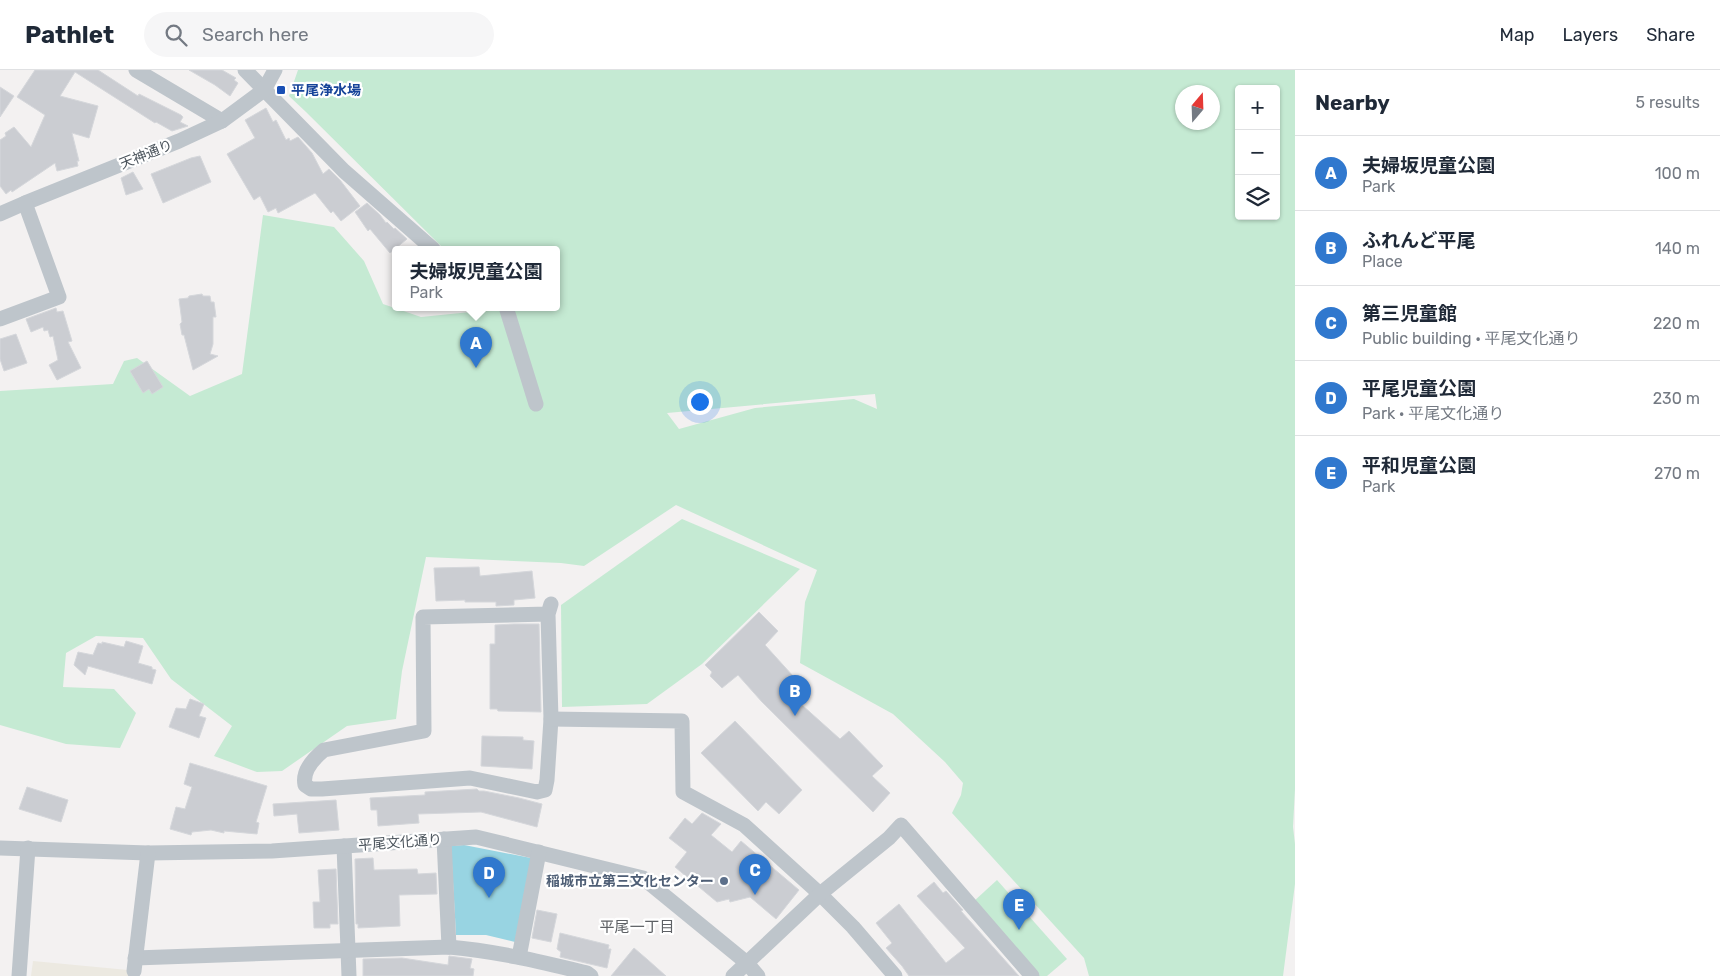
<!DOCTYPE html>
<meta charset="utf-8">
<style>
:root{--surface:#fff;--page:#f6f6f7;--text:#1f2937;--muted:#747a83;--line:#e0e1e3;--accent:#3078ce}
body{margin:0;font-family:Rubik,"Noto Sans JP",sans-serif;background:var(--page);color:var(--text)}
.controls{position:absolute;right:15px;top:15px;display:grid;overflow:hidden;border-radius:5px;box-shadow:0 1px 4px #0004}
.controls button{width:45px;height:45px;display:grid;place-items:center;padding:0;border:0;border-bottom:1px solid var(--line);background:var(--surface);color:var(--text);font:25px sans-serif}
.compass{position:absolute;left:1175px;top:15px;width:45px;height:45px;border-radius:50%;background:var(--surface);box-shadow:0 1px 4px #0004;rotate:19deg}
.you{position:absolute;left:699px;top:331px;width:18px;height:18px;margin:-12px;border:4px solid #fff;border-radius:50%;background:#1a73e8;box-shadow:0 0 0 8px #1a73e833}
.badge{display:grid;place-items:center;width:32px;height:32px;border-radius:50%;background:var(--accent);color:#fff;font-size:16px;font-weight:700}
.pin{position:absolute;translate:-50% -41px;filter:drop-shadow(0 1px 2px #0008)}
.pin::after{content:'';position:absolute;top:26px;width:18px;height:15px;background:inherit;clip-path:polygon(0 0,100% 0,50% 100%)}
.popup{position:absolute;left:392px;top:176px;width:168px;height:65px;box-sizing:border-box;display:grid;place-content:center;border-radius:5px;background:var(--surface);filter:drop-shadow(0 1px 4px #0005);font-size:16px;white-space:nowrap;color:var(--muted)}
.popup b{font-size:19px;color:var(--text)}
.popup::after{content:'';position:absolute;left:50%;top:100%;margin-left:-10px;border:10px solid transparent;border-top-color:var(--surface)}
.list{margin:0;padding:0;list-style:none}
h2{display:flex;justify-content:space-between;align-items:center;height:65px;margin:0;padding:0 20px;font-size:21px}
h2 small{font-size:16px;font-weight:400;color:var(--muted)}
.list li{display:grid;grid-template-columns:32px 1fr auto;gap:15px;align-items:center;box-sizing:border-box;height:75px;padding:0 20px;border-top:1px solid var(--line)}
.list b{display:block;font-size:19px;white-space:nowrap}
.list p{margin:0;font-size:16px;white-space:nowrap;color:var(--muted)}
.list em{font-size:16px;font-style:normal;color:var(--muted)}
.icon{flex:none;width:28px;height:28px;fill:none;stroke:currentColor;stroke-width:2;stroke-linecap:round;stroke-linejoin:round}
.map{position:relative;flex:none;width:1295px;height:906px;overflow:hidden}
header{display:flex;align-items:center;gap:30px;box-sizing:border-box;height:70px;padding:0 25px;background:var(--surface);border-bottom:1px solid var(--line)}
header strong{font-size:24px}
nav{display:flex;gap:28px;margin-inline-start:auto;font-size:18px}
.search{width:350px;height:45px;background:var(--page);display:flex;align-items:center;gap:12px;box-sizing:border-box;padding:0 18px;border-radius:28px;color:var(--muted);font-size:19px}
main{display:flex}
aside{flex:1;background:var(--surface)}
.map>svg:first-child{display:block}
.commercial{fill:#ece9e1}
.green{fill:#c5ead3;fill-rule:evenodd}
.water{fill:#98d4e2}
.building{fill:#cbcdd2;stroke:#d5d7db}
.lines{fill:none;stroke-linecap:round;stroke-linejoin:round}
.minor{stroke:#bec5cb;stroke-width:15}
.transit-dot{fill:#1a4fb4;stroke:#fff;stroke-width:2}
.service-dot{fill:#5c6f8a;stroke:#fff;stroke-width:2}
.labels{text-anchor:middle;stroke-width:4.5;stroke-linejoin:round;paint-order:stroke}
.transit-label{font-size:14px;font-weight:bold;fill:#164399;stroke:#fff;text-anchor:start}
.street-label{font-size:14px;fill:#4b545c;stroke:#fff}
.service-label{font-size:14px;font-weight:bold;fill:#4e5e75;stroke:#fff;text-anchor:end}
.neighbourhood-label{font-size:15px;fill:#5e6165;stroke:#fff}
</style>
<header>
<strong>Pathlet</strong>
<div class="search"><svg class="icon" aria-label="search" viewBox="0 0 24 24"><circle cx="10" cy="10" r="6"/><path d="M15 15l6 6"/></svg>Search here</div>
<nav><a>Map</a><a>Layers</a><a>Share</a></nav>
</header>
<main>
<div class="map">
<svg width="1295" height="906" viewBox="0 0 1295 906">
<rect width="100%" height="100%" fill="#f3f1f1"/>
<path class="commercial" d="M33,891L128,900V906H31Z"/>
<g class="green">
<path d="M298,0H1295V719L1293,757L1295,774V814L1283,906H1089L1084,888L952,743L961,725L963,713L945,692L893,644L800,593L805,532L817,500L676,435L584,496L561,493L426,487L402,601L396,649L347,656L282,701L257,702L214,686L232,656L171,609L143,568L96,566L66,583L63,617L114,619L136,643L120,678L66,674L0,655V321L113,314L124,291L137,288L190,326L242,304L263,145L334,157L364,191L383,234L421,247L490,240L492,237H556V179H444L306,42L289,26ZM1239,19H1276V146H1239ZM1182,22H1212V52H1182ZM875,324L877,339L854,329L755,338L679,359L667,343Z"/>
<path d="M682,449L800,499L702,594L647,634L562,637L561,535Z"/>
<path d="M997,810L1067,889L1047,906H1035L973,832Z"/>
</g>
<path class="water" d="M464,775L531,788L515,872L486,865H456L451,776Z"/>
<g class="building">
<path d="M35,0H98L138,26L139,24L181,45L183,47L180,52L188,56L172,61L156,52L155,53L75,2L60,26L98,36L89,68L72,63L79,91H77L78,96L57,101L55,93L12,122L11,120L6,124L0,116V70L6,66L5,63L14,57L31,77L45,45L17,27Z"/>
<path d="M189,0H222L236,8L234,10L238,13L230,26L215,15Z"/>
<path d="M0,17L14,26L0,47Z"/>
<path d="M266,38L273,52L276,50L286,70L289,68L290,71L298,67L312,83L323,104L329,99L340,110L360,136L341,151L333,141L331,143L315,123L278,143L276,138L268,142L260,126L254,130L227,84L255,68L245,50Z"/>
<path d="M200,86L211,112L163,133L151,104L191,88Z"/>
<path d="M133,102L143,119L126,125L121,108Z"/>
<path d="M367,133L380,145L386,153L387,152L394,159L395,158L407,169L390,183L370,159L368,161L355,142Z"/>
<path d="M202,224L203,226H210L211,232H214L216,247H213V274L210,284L218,286L193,300L184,265H182L180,254L182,252L179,229L188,228L189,226Z"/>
<path d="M56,238L57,242L63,241L72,271L68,272L81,298L57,310L49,295L58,290L53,266L50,267L48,260L44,261L43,257L31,262L26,249Z"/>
<path d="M16,264L27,293L4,301L0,289V269Z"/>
<path d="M147,291L163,317L152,324L149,319L143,323L130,301Z"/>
<path d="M479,497L480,506L532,501L535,528L514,530V535L496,536V532H465V530L436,531L434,498Z"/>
<path d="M759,542L778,561L765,575L793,606L783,618L840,669L849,661L883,696L872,706L890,723L873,742L762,632L738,605L722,618L710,606L712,602L705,595Z"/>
<path d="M514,554H539L541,642L498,641L497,639H490V574H495V555Z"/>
<path d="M126,571L143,576L138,593L152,597V599L156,600L152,614L88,596L85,605L74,595L78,582L93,585L98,573L102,574V572L124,577Z"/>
<path d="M190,629L204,634L199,646L206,648L199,668L169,657L176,638L186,639Z"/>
<path d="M735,651L802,720L779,744L766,732L758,741L701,683Z"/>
<path d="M482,666L523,667V670L534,671L532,699L481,696Z"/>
<path d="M190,693L267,716L256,752L259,753L257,764L224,761V763L211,760L192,762L191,765L170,759L176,737L185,739L192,717L184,714Z"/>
<path d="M27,717L68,730L61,752L19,739Z"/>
<path d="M477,719L479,721H484L519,728L542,734L537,757L481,742L418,744L419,753L378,756L377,740H371L370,728L425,725V722Z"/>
<path d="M336,730L339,760L299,763L297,744L274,746L273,734Z"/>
<path d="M702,743L721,754L711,765L732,782L741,771L799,820L776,849L750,827L730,832L729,829L717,832L675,797L687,782L669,768L685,748L692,754Z"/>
<path d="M373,788L374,800L417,799L418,804L436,803L437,824L399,825L400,856L358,858V854H356L355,789Z"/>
<path d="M336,799L338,854H330V858H314L313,832H320L318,800Z"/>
<path d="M934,812L943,823L946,821L963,840L961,841L1019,906H909L902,896L886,878L892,873L876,853L899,834L946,893L965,878L917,826Z"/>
<path d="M537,840L557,844L551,872L532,868Z"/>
<path d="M560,863L609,875L608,879H611L607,898L560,887L561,882L557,879Z"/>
<path d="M634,878L648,890L666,906H611Z"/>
<path d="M449,886L472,889L470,898L474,899L473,906H363V889L402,888L448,895Z"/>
</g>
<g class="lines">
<g class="minor">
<path d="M136,0L222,51"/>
<path d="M245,0L344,101L433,179"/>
<path d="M0,144L25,133L179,71L222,51L264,20L275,0"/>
<path d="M506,237L536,334"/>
<path d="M0,249L59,227L25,133"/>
<path d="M548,544L423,547L424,661L324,680C313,689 302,701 305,715L311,719H322L470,708L537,722L545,720L547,710L551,649L548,544L551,534"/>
<path d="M551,649L682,651L683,722L744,755L820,824L853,857L895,906"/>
<path d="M444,769L449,877"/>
<path d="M344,776L349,906"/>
<path d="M0,778L148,783L272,781L476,767L643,808L747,893L758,906"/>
<path d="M519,887L539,782"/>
<path d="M135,888L449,877C496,881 541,892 587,903L591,906"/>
<path d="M134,901L148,783"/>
<path d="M19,906L28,778"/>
<path d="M733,906L820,824L889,768L901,755L1032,906"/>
</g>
</g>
<rect class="transit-dot" x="276" y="15" width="10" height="10" rx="2.5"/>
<circle class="service-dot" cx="724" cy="811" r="5"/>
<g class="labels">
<g class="transit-label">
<text x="291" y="25">平尾浄水場</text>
</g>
<g class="street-label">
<text transform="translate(146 84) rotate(-22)" y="5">天神通り</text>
<text transform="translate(400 772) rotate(-4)" y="5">平尾文化通り</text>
</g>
<g class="service-label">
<text x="714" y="816">稲城市立第三文化センター</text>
</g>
<g class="neighbourhood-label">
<text x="637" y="862">平尾一丁目</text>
</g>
</g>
</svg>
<div class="controls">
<button>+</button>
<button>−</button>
<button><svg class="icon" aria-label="layers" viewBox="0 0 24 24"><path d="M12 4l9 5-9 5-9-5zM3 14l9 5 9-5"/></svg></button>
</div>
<svg class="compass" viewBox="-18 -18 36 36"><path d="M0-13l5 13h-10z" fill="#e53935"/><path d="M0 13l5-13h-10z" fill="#747a83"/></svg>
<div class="you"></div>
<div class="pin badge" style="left:476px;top:298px">A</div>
<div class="popup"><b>夫婦坂児童公園</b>Park</div>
<div class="pin badge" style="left:795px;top:646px">B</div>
<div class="pin badge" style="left:755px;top:825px">C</div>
<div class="pin badge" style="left:489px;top:828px">D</div>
<div class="pin badge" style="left:1019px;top:860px">E</div>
</div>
<aside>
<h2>Nearby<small>5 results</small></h2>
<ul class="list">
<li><span class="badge">A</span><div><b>夫婦坂児童公園</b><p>Park</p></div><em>100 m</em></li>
<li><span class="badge">B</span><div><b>ふれんど平尾</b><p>Place</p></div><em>140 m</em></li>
<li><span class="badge">C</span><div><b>第三児童館</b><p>Public building · 平尾文化通り</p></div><em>220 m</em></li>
<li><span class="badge">D</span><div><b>平尾児童公園</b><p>Park · 平尾文化通り</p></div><em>230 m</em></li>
<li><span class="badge">E</span><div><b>平和児童公園</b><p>Park</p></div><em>270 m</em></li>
</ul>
</aside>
</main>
